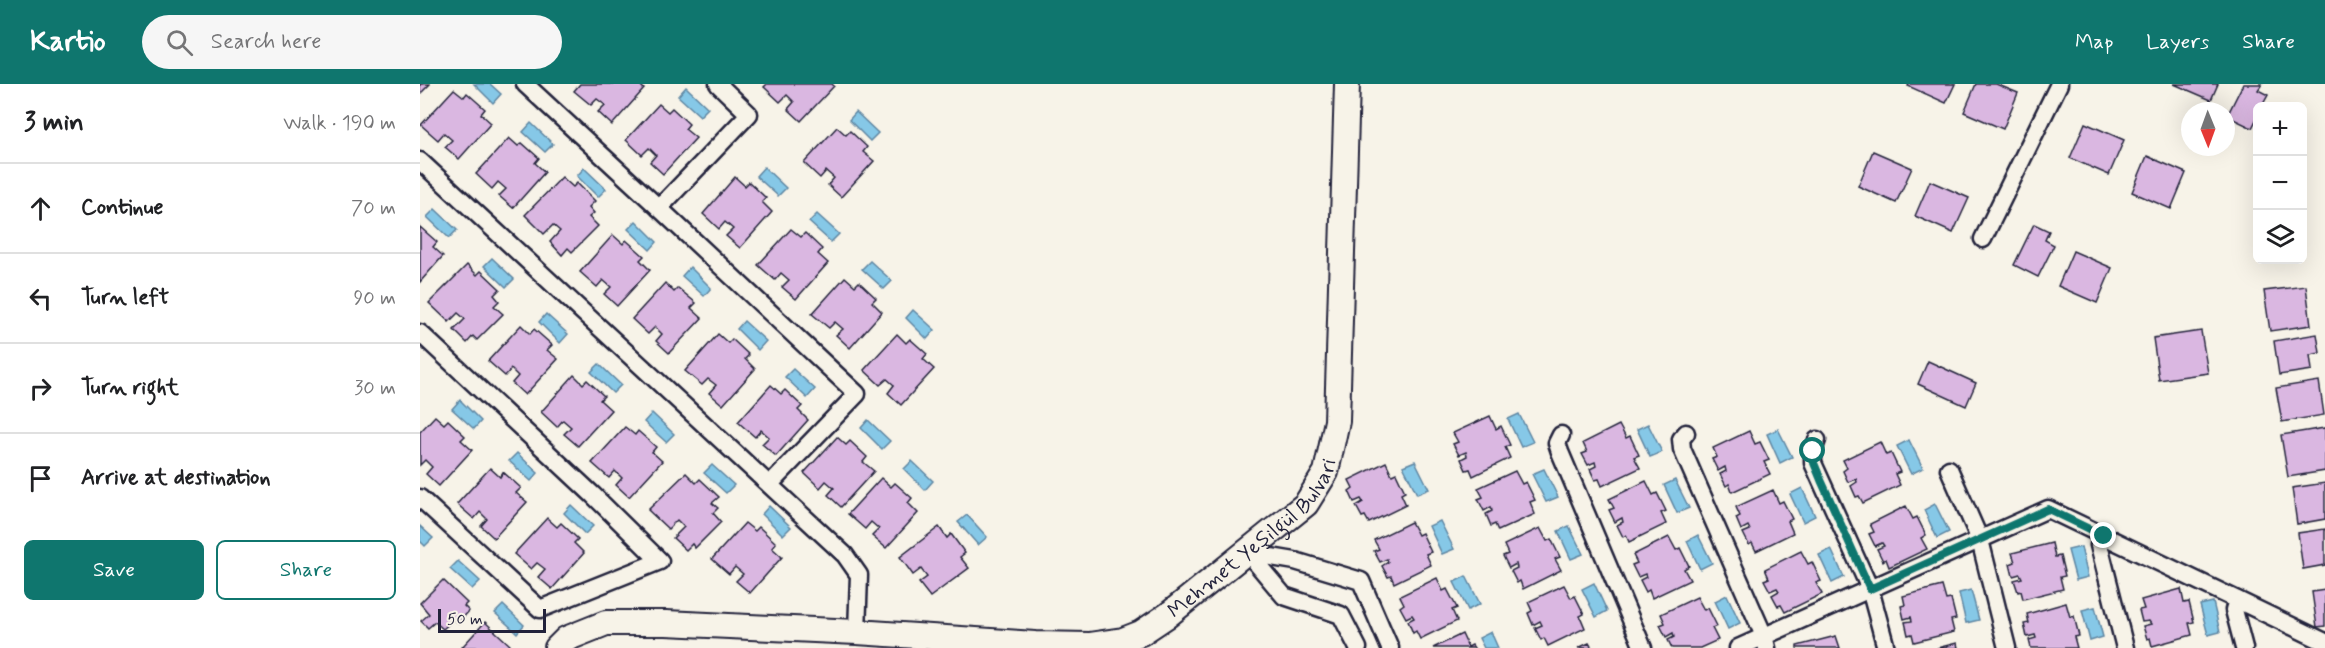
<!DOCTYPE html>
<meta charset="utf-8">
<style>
:root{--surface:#fff;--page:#f6f6f6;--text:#202124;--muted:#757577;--line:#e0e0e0;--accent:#0f766e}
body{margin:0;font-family:Mynerve,sans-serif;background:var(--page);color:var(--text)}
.controls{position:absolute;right:18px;top:18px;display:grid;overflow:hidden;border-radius:9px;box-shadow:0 6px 24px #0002}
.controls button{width:54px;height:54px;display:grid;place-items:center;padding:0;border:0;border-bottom:2px solid var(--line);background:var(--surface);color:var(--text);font:30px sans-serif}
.compass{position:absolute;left:1761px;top:18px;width:54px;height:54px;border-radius:50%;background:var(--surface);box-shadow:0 6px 24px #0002;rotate:179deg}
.scale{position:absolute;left:18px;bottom:15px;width:108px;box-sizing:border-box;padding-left:6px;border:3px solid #22223b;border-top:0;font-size:16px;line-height:21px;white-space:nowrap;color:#22223b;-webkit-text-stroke:4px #f7f3e8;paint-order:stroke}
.stop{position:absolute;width:18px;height:18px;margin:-14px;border:4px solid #0f766e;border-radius:50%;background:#fff}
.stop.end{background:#0f766e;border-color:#fff;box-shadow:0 2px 6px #0008}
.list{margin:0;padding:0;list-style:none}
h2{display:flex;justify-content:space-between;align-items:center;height:78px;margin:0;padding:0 24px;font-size:26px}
h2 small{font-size:20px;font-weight:400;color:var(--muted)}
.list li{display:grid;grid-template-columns:39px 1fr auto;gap:18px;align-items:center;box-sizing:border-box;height:90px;padding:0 24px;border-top:2px solid var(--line)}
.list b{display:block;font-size:22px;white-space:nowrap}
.list em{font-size:20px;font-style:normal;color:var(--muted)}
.actions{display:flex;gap:12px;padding:18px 24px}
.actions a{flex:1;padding:14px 0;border:2px solid var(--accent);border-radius:9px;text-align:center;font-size:21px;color:var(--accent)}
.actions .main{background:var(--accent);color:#fff}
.icon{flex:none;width:33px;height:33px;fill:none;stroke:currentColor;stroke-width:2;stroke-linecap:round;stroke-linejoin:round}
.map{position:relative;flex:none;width:1905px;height:564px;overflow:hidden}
header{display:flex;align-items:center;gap:36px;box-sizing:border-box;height:84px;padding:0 30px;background:var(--accent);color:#fff}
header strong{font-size:28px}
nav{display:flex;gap:33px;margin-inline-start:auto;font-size:21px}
.search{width:420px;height:54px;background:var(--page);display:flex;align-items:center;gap:15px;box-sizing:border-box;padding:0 21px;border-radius:33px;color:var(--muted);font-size:22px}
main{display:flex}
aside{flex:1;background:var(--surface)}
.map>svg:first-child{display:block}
.water{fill:#86c8e7;stroke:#5e86a2;stroke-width:1.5}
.building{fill:#dab7e1;stroke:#22223b;stroke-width:1.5}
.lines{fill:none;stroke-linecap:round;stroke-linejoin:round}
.street-casing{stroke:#22223b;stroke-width:21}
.secondary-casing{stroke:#22223b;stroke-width:28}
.street{stroke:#f7f3e8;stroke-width:16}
.secondary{stroke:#f7f3e8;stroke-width:24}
.route{stroke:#0f766e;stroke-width:8}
.labels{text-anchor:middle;stroke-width:5;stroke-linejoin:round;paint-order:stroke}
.street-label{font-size:21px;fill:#22223b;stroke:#f7f3e8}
</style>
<header>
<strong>Kartio</strong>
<div class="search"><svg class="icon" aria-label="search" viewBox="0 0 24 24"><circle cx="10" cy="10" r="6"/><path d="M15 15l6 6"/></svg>Search here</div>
<nav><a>Map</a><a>Layers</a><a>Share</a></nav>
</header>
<main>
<aside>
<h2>3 min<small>Walk · 190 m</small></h2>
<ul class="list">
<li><svg class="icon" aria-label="ahead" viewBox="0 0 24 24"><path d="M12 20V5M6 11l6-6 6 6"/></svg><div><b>Continue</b></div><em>70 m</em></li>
<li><svg class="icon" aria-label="left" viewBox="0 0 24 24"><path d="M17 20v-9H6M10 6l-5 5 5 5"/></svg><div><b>Turn left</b></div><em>90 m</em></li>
<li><svg class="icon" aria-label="right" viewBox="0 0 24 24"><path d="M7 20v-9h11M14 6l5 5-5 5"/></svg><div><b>Turn right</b></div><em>30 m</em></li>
<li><svg class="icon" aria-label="arrive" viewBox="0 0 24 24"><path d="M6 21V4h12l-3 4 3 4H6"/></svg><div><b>Arrive at destination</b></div></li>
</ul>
<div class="actions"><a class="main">Save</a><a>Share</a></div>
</aside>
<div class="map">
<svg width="1905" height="564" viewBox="0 0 1905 564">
<rect width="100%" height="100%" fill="#f7f3e8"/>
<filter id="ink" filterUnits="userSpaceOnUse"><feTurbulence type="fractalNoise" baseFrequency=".0167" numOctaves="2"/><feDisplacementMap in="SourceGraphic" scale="12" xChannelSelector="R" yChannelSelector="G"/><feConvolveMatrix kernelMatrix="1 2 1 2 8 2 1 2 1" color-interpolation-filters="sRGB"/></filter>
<g filter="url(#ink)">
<g class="water">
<path d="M54,0H70L81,10L73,19Z"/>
<path d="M266,3L288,24L280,32L258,12Z"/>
<path d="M436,28L458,49L450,57L429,36Z"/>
<path d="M111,39L133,60L125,68L103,48Z"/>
<path d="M344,83L366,104L358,112L336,92Z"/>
<path d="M164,84L186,105L178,113L157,92Z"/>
<path d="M15,125L37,146L29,154L7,133Z"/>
<path d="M397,130L419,150L411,158L389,138Z"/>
<path d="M216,137L237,158L230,166L208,145Z"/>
<path d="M72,174L94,195L86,203L64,182Z"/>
<path d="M450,177L472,197L464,205L442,185Z"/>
<path d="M270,183L291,204L284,212L262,192Z"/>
<path d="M493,226L515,246L507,255L486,234Z"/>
<path d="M126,230L148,250L140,259L119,238Z"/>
<path d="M324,237L346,257L338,266L317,245Z"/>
<path d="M179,280L201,301L193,309L171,288Z"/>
<path d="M373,285L395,305L387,314L365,293Z"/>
<path d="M40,316L61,337L54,345L32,325Z"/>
<path d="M232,329L254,350L246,358L224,338Z"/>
<path d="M1099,330L1113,358L1101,363L1088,335Z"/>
<path d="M448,336L470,357L462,365L441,344Z"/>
<path d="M1228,340L1242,368L1230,373L1217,345Z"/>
<path d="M1358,345L1372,373L1360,379L1347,350Z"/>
<path d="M1489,356L1503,384L1491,390L1477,362Z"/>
<path d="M97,369L118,389L111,397L89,377Z"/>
<path d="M492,377L513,397L505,406L484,385Z"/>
<path d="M995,377L1009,405L997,410L983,382Z"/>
<path d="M292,381L314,401L306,409L284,389Z"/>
<path d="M1124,385L1138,413L1126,418L1112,390Z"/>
<path d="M1255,396L1269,424L1257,429L1244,401Z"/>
<path d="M1382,404L1395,432L1383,438L1370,410Z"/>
<path d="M1515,420L1529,448L1517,454L1504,426Z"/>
<path d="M151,421L173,442L165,450L144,429Z"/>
<path d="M349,422L371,443L363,451L342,430Z"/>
<path d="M547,431L567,453L558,461L538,438Z"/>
<path d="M1020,437L1034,465L1022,470L1009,442Z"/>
<path d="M0,442L13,454L5,462L0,457Z"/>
<path d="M1149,442L1163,470L1151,475L1138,447Z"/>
<path d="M1278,451L1292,479L1280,485L1267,457Z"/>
<path d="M1661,463L1668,493L1656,496L1648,466Z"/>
<path d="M1411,465L1424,493L1412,499L1399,471Z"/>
<path d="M38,477L60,497L52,505L30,485Z"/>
<path d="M1046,492L1060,520L1048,526L1034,498Z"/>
<path d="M1174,499L1187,527L1176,533L1162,505Z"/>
<path d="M1551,506L1559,536L1546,539L1539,509Z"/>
<path d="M1307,511L1320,539L1308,545L1295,517Z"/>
<path d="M1793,518L1800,548L1788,551L1780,521Z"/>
<path d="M83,521L104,541L97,549L75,529Z"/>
<path d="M1675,523L1683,553L1670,557L1662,526Z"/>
<path d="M1071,548L1078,564H1064L1059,554Z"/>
</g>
<g class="building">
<path d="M0,0H10L0,10Z"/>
<path d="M160,0H219L224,5L192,41L178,28L185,21L177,15L171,21L154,7Z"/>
<path d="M347,0H412L414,2L381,37L368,25L374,18L367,11L360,18L344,3Z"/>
<path d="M1489,0H1535L1526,19L1488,2Z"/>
<path d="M1556,0H1576L1598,9L1583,45L1544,28Z"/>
<path d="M1754,0H1798L1791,16Z"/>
<path d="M1823,0H1842L1838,6L1848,11L1842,22H1838V32L1832,44L1807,32Z"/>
<path d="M34,5L44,13L47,9L65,25L61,30L71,39L39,75L25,63L32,56L24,49L18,56L1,41Z"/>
<path d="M239,20L248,28L252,24L269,40L265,45L276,54L243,90L230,78L236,71L229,64L222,71L206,56Z"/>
<path d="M1665,39L1704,56L1689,91L1650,74Z"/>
<path d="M417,43L426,51L430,47L447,63L443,68L454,77L421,113L408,101L414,94L406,87L400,94L384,79Z"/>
<path d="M89,54L98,62L102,59L119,74L115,79L125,88L93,124L79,112L86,105L78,98L72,105L56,90Z"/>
<path d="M1453,67L1492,84L1476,119L1438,102Z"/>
<path d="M1727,72L1766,89L1751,125L1712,108Z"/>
<path d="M142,93L153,103L157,99L175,117L169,123L174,129L169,133L178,142L152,168L148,164L142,171L130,158L140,147L133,141L124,150L105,131Z"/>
<path d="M315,93L325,102L329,98L346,114L342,118L352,128L320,164L306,152L313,145L305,138L299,145L283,130Z"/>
<path d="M1510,97L1549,114L1533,149L1495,132Z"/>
<path d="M1614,140L1629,147L1625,156L1634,161L1618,193L1594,181Z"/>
<path d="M0,143L17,158L13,163L23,172L0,198Z"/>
<path d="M371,145L381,153L385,149L402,165L398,170L408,179L376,215L362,203L369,196L361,189L355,196L338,181Z"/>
<path d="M193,151L203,160L206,156L224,172L220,176L230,186L197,222L184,210L191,203L183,196L177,203L160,188Z"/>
<path d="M1653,167L1692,184L1677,219L1638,202Z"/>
<path d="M47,181L57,191L61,187L80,205L74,211L79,217L74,222L83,230L57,256L53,252L47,259L34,246L45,235L38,229L29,238L9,219Z"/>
<path d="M425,193L435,202L439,198L456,214L452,218L462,228L430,264L416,251L423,245L415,238L409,244L392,230Z"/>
<path d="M245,199L254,208L258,204L276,219L271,224L282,234L249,269L236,257L242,250L235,243L228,250L212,235Z"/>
<path d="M1886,202L1891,241L1850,247L1844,207Z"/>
<path d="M101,241L110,250L114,245L132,261L127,266L138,275L105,311L92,299L98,292L91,285L85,292L68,277Z"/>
<path d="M1781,247L1788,289L1739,296L1733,254Z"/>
<path d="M298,250L308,259L312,255L329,271L325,275L335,285L303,321L289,309L296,301L288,295L282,301L265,287Z"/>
<path d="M477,250L486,259L490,255L507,270L503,275L514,285L481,321L468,309L474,301L467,295L460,301L444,286Z"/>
<path d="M1897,250L1900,269L1890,271L1892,286L1859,291L1854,257Z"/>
<path d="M1508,277L1556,299L1546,322L1498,300Z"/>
<path d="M154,291L163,300L167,296L184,312L180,316L191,326L158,362L144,350L151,343L143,336L137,343L121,328Z"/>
<path d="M1899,297L1904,331L1862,338L1856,304Z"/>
<path d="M351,301L361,310L365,306L382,322L378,326L388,336L356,372L342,360L349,353L341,346L335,353L318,338Z"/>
<path d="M15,332L24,340L28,336L45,352L41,356L52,366L19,402L6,390L12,383L5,376L0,381V348Z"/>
<path d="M1070,332L1076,345L1081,342L1090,361L1085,363L1090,374L1053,392L1050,385L1046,386L1041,375L1047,372L1046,368L1039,371L1033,360L1038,358L1033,349Z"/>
<path d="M1199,341L1206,354L1210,352L1219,371L1214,373L1220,384L1182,402L1179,395L1175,396L1170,385L1176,382L1175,378L1168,381L1162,370L1167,368L1163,359Z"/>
<path d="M205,343L215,351L218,347L236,363L232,368L242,377L209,413L196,401L202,394L195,387L189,394L172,379Z"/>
<path d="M1905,344V387L1868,393L1861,351Z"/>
<path d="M1329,347L1335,360L1340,358L1349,376L1344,378L1350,390L1312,408L1309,400L1306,402L1300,390L1306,387L1305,383L1298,387L1292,375L1297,373L1293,364Z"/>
<path d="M417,353L426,361L430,357L447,373L443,378L454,387L421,423L408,411L414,404L406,397L400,404L384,389Z"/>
<path d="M1460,358L1466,371L1471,369L1480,388L1475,390L1480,401L1443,419L1439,412L1436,413L1431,402L1437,398L1436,395L1428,398L1423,387L1427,384L1423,376Z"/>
<path d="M966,378L972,391L976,389L985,408L981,410L986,421L949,439L945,432L942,433L936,422L943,418L941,415L934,418L929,407L933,404L929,396Z"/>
<path d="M70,384L80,393L83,388L101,404L96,409L107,418L74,454L61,442L67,435L60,428L54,435L37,420Z"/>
<path d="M1095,387L1102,400L1106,398L1115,416L1110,418L1115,430L1078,447L1075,440L1071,442L1066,430L1072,427L1071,423L1064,427L1058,415L1063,413L1058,404Z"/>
<path d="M266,389L276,399L280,395L299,413L292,419L298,424L293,429L301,438L275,464L272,460L266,466L253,454L264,443L257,436L248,445L228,426Z"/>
<path d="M461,394L471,403L475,399L492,414L488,419L498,429L466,464L452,452L459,445L451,438L445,445L428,430Z"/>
<path d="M1226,397L1233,411L1237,409L1246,427L1241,429L1246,440L1209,458L1206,451L1203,453L1197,441L1203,438L1202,434L1195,438L1189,426L1194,424L1189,415Z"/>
<path d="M1905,399V435L1877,440L1872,404Z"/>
<path d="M1353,406L1359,419L1363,417L1372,435L1368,437L1373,449L1336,467L1332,459L1329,461L1323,449L1330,446L1328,442L1321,446L1316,434L1320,432L1316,423Z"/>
<path d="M1486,422L1493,435L1497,433L1506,451L1501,454L1507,465L1469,483L1466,475L1463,477L1457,465L1464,462L1462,459L1455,462L1449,450L1454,448L1450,440Z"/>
<path d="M127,434L137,443L141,439L158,455L154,459L164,469L132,505L118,493L125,485L117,479L111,485L94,470Z"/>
<path d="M991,438L998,451L1002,449L1011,468L1006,470L1011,481L974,499L971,492L968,493L962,482L968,478L967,475L960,478L954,467L959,465L954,456Z"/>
<path d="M325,439L335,447L339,443L356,459L352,464L362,473L330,509L316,497L323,490L315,483L309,490L292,475Z"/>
<path d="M519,443L527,454L531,450L545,469L540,473L549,484L510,513L499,499L507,493L501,485L493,491L480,473Z"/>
<path d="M1120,444L1127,457L1131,455L1140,473L1135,475L1141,486L1103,505L1100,497L1097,499L1091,487L1097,484L1096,480L1089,484L1083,472L1088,470L1084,461Z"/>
<path d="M1905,445V481L1883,485L1878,449Z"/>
<path d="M1249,453L1256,466L1260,464L1269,482L1264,485L1270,496L1232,514L1229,506L1226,508L1220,496L1226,493L1225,490L1218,493L1212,481L1217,479L1213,471Z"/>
<path d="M1632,459L1635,473L1640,472L1645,492L1640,493L1643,505L1603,515L1601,507L1598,508L1594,496L1602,494L1600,490L1593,492L1590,480L1595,478L1592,469Z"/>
<path d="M1381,467L1388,480L1392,478L1401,497L1396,499L1402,510L1365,528L1361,521L1358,522L1352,511L1359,507L1357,504L1350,507L1344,496L1349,494L1345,485Z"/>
<path d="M1017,494L1023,507L1027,505L1037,524L1032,526L1037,537L1000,555L996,547L993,549L988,537L994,534L992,531L986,534L980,523L984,520L980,512Z"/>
<path d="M23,496L47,519L44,522L49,527L38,539L34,535L23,545L15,538L8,544L1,537L9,530L0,519Z"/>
<path d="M1144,501L1151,514L1155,512L1164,530L1160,532L1165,544L1128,562L1124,554L1121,556L1115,544L1122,541L1120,537L1113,541L1108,529L1112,527L1108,518Z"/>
<path d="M1522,502L1526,516L1531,515L1536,535L1531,536L1534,548L1494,558L1492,550L1488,551L1485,538L1492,537L1491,533L1484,535L1481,522L1485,521L1483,512Z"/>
<path d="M1761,505L1764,519L1769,518L1774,538L1769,539L1772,551L1732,562L1730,554L1727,555L1723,542L1731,540L1729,537L1722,538L1719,526L1724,525L1721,516Z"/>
<path d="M1905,506V542L1897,543L1892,508Z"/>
<path d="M1277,513L1284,526L1288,524L1297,542L1292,544L1298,556L1280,564H1252L1248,556L1254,553L1253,549L1246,553L1240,541L1245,539L1241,530Z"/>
<path d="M1646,519L1650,533L1654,532L1659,552L1654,553L1657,564H1611L1609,556L1616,554L1615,551L1607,553L1604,540L1609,539L1607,530Z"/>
<path d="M65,538L90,561L88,564L42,563Z"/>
<path d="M1042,550L1048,563L1052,561L1054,564H1013Z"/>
<path d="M1416,552L1420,564H1377V562Z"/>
<path d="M1169,559L1172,564H1158Z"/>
<path d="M1537,559L1538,564H1517Z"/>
</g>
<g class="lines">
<defs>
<g id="street">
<path d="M105,0L239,124L329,30L298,0"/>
<path d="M0,77L425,471L439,491L437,548"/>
<path d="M239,124L437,310L350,400"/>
<path d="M1563,155L1639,0"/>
<path d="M0,249L173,411L240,477L120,525L0,414"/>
<path d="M1266,349L1261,355L1262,365L1344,552L1347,564"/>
<path d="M1141,351L1137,359L1140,368L1223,564"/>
<path d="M1397,356L1393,367V379L1450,505L1466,564"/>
<path d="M1529,385L1560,456L1587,564"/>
<path d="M1684,452L1679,461L1705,564"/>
<path d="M1817,516L1814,526L1824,564"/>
<path d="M938,564L921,531L864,512L828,469L875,477L941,497L970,564"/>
<path d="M1318,564L1628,425L1905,558"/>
</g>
<g id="secondary">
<path id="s1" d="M137,564L146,555L186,539H246L437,548L615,560L669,561L703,556L721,549L748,531L886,420L906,388L917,337L927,0"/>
</g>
</defs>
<use href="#street" class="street-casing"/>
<use href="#secondary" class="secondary-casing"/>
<use href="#street" class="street"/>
<use href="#secondary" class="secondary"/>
</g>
</g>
<g class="lines" filter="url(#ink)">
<path class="route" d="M1393,367L1394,379L1401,396L1450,505L1628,425L1684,452"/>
</g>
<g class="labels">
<g class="street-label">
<text dy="7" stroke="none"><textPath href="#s1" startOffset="741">Mehmet Yeşilgül Bulvari</textPath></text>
</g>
</g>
</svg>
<div class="controls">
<button>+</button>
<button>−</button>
<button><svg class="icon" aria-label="layers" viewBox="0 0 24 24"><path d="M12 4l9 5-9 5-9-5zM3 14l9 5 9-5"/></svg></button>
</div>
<svg class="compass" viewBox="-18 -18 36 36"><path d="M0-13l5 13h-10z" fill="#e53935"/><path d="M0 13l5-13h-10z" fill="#757577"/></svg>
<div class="scale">50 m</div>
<div class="stop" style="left:1393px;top:367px"></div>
<div class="stop end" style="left:1684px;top:452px"></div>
</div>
</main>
